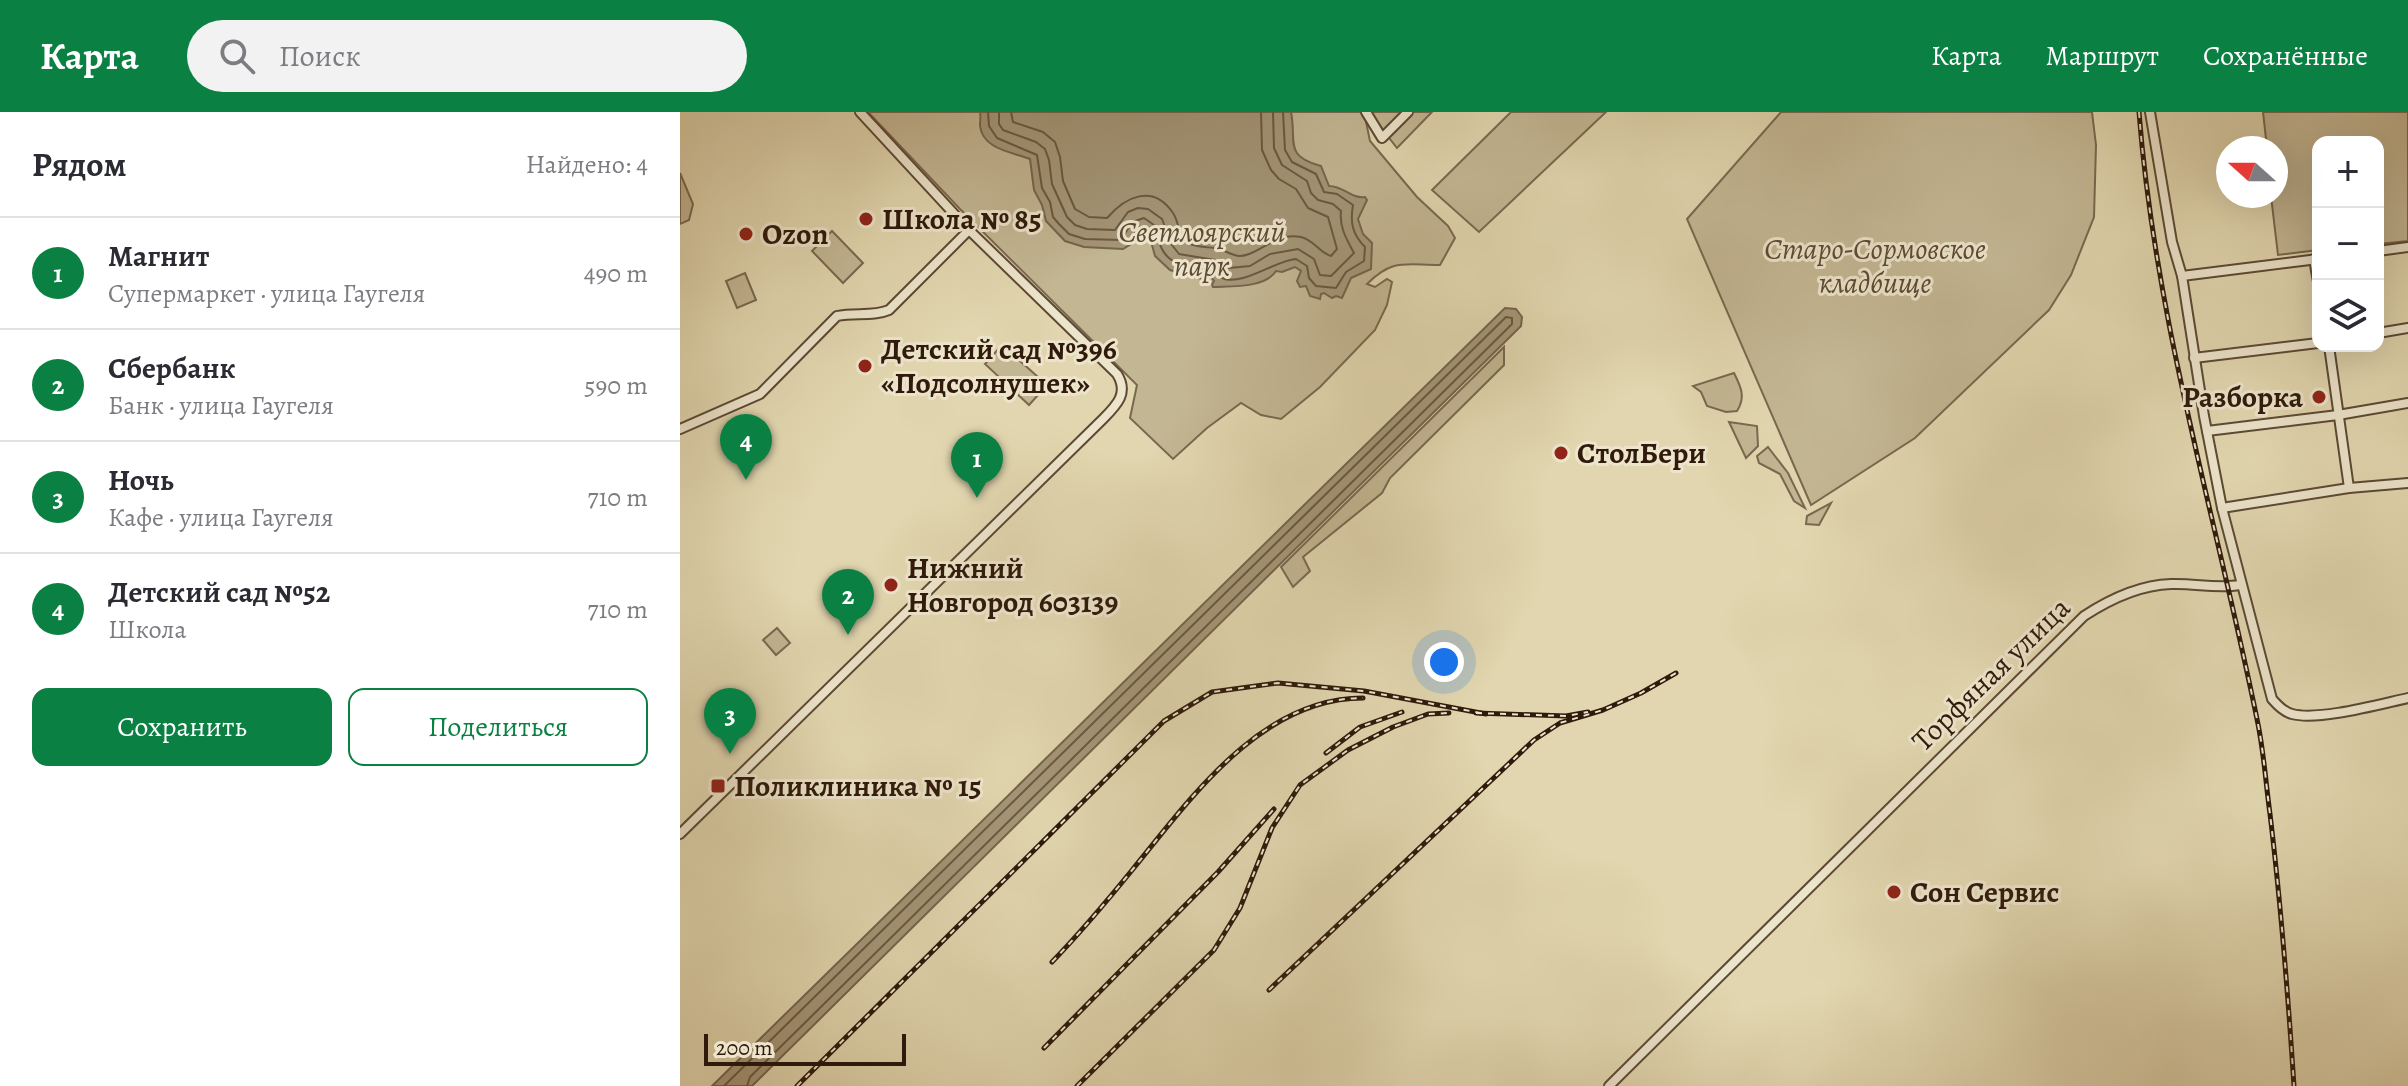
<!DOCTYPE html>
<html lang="ru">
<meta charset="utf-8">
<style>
:root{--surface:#fff;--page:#f2f2f3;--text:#2b2b33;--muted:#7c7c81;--line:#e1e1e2;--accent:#0b8043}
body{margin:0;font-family:Alegreya,serif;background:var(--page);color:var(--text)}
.controls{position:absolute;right:24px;top:24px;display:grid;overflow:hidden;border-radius:16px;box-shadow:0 8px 32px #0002}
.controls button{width:72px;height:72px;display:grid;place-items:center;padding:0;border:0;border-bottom:2px solid var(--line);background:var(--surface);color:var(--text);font:40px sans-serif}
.compass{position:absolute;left:1536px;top:24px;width:72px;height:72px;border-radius:50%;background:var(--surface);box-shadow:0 8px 32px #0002;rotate:291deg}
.scale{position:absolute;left:24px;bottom:20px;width:202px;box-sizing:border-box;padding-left:8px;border:4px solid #2f1a0b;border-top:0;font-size:22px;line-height:28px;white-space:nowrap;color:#2f1a0b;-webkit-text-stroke:6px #ece4cb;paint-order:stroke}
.you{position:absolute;left:764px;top:550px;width:28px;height:28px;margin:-20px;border:6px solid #fff;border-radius:50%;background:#1a73e8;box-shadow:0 0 0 12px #1a73e833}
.badge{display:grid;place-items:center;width:52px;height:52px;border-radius:50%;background:var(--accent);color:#fff;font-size:26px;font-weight:700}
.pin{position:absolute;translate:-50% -66px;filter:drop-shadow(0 2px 4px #0008)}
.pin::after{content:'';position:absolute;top:42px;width:28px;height:24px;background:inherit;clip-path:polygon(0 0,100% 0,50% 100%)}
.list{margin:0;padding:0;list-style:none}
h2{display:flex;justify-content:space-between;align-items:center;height:104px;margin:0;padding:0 32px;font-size:34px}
h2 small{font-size:26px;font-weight:400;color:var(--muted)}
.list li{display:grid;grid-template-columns:52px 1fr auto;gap:24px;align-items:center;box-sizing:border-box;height:112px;padding:0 32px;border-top:2px solid var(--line)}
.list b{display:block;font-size:30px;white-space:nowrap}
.list p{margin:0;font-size:26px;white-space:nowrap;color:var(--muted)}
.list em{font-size:26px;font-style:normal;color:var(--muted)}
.actions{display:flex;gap:16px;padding:24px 32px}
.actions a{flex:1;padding:18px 0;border:2px solid var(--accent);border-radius:16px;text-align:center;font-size:28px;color:var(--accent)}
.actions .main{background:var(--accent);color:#fff}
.icon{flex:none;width:44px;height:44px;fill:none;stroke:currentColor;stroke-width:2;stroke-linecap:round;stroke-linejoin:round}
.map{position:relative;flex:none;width:1728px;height:974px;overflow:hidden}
header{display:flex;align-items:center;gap:48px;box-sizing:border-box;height:112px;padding:0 40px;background:var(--accent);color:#fff}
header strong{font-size:38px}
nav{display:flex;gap:44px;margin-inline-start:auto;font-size:28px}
.search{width:560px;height:72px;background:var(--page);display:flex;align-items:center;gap:20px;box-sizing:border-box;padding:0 28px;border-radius:44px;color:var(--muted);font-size:30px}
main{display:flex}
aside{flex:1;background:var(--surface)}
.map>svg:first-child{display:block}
.green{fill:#c3b693;stroke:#79684f;stroke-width:2}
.water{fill:#a49677;stroke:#75644c;stroke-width:2}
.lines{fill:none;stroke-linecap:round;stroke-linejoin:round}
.shore{stroke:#6a5841;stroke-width:2}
.minor-casing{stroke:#5c4934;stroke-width:12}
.minor{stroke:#ece4cb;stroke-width:8}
.rail-casing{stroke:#2f1a0b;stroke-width:5}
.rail{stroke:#ece4cb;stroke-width:2;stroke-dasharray:6;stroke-linecap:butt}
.poi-dot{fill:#8f2418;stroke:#ece4cb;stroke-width:3}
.labels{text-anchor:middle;stroke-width:6;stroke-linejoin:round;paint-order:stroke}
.poi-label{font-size:30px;font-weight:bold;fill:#2f1a0b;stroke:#ece4cb;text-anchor:start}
.park-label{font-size:30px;font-style:italic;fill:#5b4934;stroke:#ece4cb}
.street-label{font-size:30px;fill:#2f1a0b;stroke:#ece4cb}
</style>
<header>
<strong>Карта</strong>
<div class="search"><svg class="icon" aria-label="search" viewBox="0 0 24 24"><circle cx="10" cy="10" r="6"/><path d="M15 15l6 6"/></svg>Поиск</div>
<nav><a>Карта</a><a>Маршрут</a><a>Сохранённые</a></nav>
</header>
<main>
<aside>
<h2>Рядом<small>Найдено: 4</small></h2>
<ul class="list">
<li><span class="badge">1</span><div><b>Магнит</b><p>Супермаркет · улица Гаугеля</p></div><em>490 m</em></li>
<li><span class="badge">2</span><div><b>Сбербанк</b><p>Банк · улица Гаугеля</p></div><em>590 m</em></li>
<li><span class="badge">3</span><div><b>Ночь</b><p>Кафе · улица Гаугеля</p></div><em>710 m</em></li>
<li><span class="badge">4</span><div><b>Детский сад №52</b><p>Школа</p></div><em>710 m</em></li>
</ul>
<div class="actions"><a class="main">Сохранить</a><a>Поделиться</a></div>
</aside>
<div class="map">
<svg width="1728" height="974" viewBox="0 0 1728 974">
<rect width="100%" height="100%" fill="#e1d6af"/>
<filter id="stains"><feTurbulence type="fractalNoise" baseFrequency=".0025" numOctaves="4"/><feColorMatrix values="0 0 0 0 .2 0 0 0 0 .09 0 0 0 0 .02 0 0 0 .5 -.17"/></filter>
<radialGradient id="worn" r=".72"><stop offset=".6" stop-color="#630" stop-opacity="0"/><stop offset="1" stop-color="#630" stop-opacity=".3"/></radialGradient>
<g class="green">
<path d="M188,0H684L690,29L737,85L768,114L775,126L760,153C725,153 713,146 687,172L695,175L707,167L712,170L707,193L695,218L640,275L601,307L581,303L561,291L527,316L493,347L450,306L457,273L280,97Z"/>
<path d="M689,0H752L717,36Z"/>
<path d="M831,0H926L799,120L752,78Z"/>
<path d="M1101,0H1412L1416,33L1414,105L1391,163L1369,198L1235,326L1131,393L1007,107Z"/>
<path d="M1583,0H1728V129L1698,132V30H1638V138L1598,143L1591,84H1596V36H1587Z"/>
<path d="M0,61L13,92L9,108L0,112Z"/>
<path d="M152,119L183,151L163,171L132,139Z"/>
<path d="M65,161L76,188L57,196L46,169Z"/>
<path d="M322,233L367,273L349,293L305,252Z"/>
<path d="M824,235V253L710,366L702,381L623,445L630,459L613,475L601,455Z"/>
<path d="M1054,261C1061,275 1066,285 1057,299L1046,300L1027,294L1021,280L1013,274Z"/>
<path d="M1049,310L1077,314L1078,334L1066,346Z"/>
<path d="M1088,335L1108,361L1125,396L1114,389L1100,362L1079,351L1077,344Z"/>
<path d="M1151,391L1139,413L1126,412L1127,404Z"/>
<path d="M97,516L110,531L96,543L83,528Z"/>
</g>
<g class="water">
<path d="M300,0H611C617,29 603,44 641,54L649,74C664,74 671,87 685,85L687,88L678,107L683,122L692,131L691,157L671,166L662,186L656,184L652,186L644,181L641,182L640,187L630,184L626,174L620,175L617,169L621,159L615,155L602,160L596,159C585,176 553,174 533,175L532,172L534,169L531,165L525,168L490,158L475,144L468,118L462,114L457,116L451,132L443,137L404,135L385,129L366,109L362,93L354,78L350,47C333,40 303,38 300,14C300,9 301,5 300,0Z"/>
<path d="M825,196L836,197L842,205L841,214L72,974H32Z"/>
</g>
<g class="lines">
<g class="shore">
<path d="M308,0L309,14L317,26L357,43L362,76L370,90L373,105L379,112L389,122L405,127L441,128L452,110L464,106L474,113C478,120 478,130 482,137C490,154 516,159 533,158C536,160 539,164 542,166C562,175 596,148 616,147L627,154L629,166L636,174L656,176L666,160L684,149L685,135C672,122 670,110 673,93L657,82L644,80L636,62L612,50L605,38L603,0"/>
<path d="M319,0V12L323,18L356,30L365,37L369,48L372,72L387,105L395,113L407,117L435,118L448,100L458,96L468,97L482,107L492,133L499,142L535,148L549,156L570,154L590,142L618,137L634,147L640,163L651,164L674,141C667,128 659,115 661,99L653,92L638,88L631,81L627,69L602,53L594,36L593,0"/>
<path d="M331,0L333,10L363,20L375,30L380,45L383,69L395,97L409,105L427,106C445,85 473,71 493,101C500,111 498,128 510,132C518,135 526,135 534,136C548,138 555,148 569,142C587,135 598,121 621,125C634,128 640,141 651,144L657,137L648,105L628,96L616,77L599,67L591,58L582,38L581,0"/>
<path d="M44,974L826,205L832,206V212L70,965L67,974"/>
</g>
<defs>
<g id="minor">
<path d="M686,0L702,26L728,0"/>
<path d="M1470,0L1492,130L1502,164L1524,304L1542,396L1592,587C1598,594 1604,600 1612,602C1639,609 1700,592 1728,586"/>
<path d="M1698,139L1728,135"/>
<path d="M1634,147L1638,170"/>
<path d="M1502,164L1638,147"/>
<path d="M1698,221L1728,216"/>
<path d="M1649,234L1669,376"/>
<path d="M1514,246L1638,231"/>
<path d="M0,317L80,282L157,204C174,200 193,205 209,198L289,118"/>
<path d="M1527,319L1658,303L1728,291"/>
<path d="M1542,396L1669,376L1728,371"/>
<path d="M0,722L423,307C437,293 449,281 437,262L289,118L180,0"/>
<path d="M929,974L1404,504C1430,487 1460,473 1491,472C1515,471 1536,477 1560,473"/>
</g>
</defs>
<use href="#minor" class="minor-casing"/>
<use href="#minor" class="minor"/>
<defs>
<g id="rail">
<path d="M1459,0C1475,208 1537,409 1578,612C1584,642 1586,673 1590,702C1601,793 1608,883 1614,974"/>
<path d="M796,601L886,604L908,600"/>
<path d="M646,641L680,615L722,600"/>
<path d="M372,850C401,820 427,789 453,757C511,686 581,586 683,586"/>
<path d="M589,878L854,628L880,611L923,598L961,581L996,561"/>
<path d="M364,936L538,760L594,697"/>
<path d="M117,974L484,609L532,580L598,571L684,579L806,602"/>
<path d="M397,974L534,838L560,796L592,716L620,673L668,638L713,615L748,602L769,601"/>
</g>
</defs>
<use href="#rail" class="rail-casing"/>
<use href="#rail" class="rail"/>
</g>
<g class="poi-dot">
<circle cx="186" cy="107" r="8"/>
<circle cx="66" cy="122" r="8"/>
<circle cx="185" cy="254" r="8"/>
<circle cx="1639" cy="285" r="8"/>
<circle cx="881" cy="341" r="8"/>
<circle cx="211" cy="473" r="8"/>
<rect x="30" y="666" width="16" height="16" rx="4"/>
<circle cx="1214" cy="780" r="8"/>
</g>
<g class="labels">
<g class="poi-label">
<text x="202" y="117">Школа № 85</text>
<text x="82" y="132">Ozon</text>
<text x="201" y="247">Детский сад №396<tspan x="201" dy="34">«Подсолнушек»</tspan></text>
<text x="1623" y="295" text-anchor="end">Разборка</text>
<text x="897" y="351">СтолБери</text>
<text x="227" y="466">Нижний<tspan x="227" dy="34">Новгород 603139</tspan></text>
<text x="54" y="684">Поликлиника № 15</text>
<text x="1230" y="790">Сон Сервис</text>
</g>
<g class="park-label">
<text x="522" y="130">Светлоярский<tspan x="522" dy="34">парк</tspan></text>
<text x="1195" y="147">Старо-Сормовское<tspan x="1195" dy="34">кладбище</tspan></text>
</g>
<g class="street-label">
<text transform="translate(1311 562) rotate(-44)" y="10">Торфяная улица</text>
</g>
</g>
<rect width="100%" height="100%" filter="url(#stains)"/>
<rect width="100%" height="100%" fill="url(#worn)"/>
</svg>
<div class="controls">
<button>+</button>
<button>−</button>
<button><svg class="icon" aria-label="layers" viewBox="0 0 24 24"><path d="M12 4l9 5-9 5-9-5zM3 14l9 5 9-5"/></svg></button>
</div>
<svg class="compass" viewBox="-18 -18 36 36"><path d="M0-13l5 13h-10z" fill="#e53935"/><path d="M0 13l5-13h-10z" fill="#7c7c81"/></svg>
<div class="scale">200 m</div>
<div class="you"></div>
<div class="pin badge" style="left:297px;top:386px">1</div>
<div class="pin badge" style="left:168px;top:523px">2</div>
<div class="pin badge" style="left:50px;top:642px">3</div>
<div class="pin badge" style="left:66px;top:368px">4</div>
</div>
</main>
